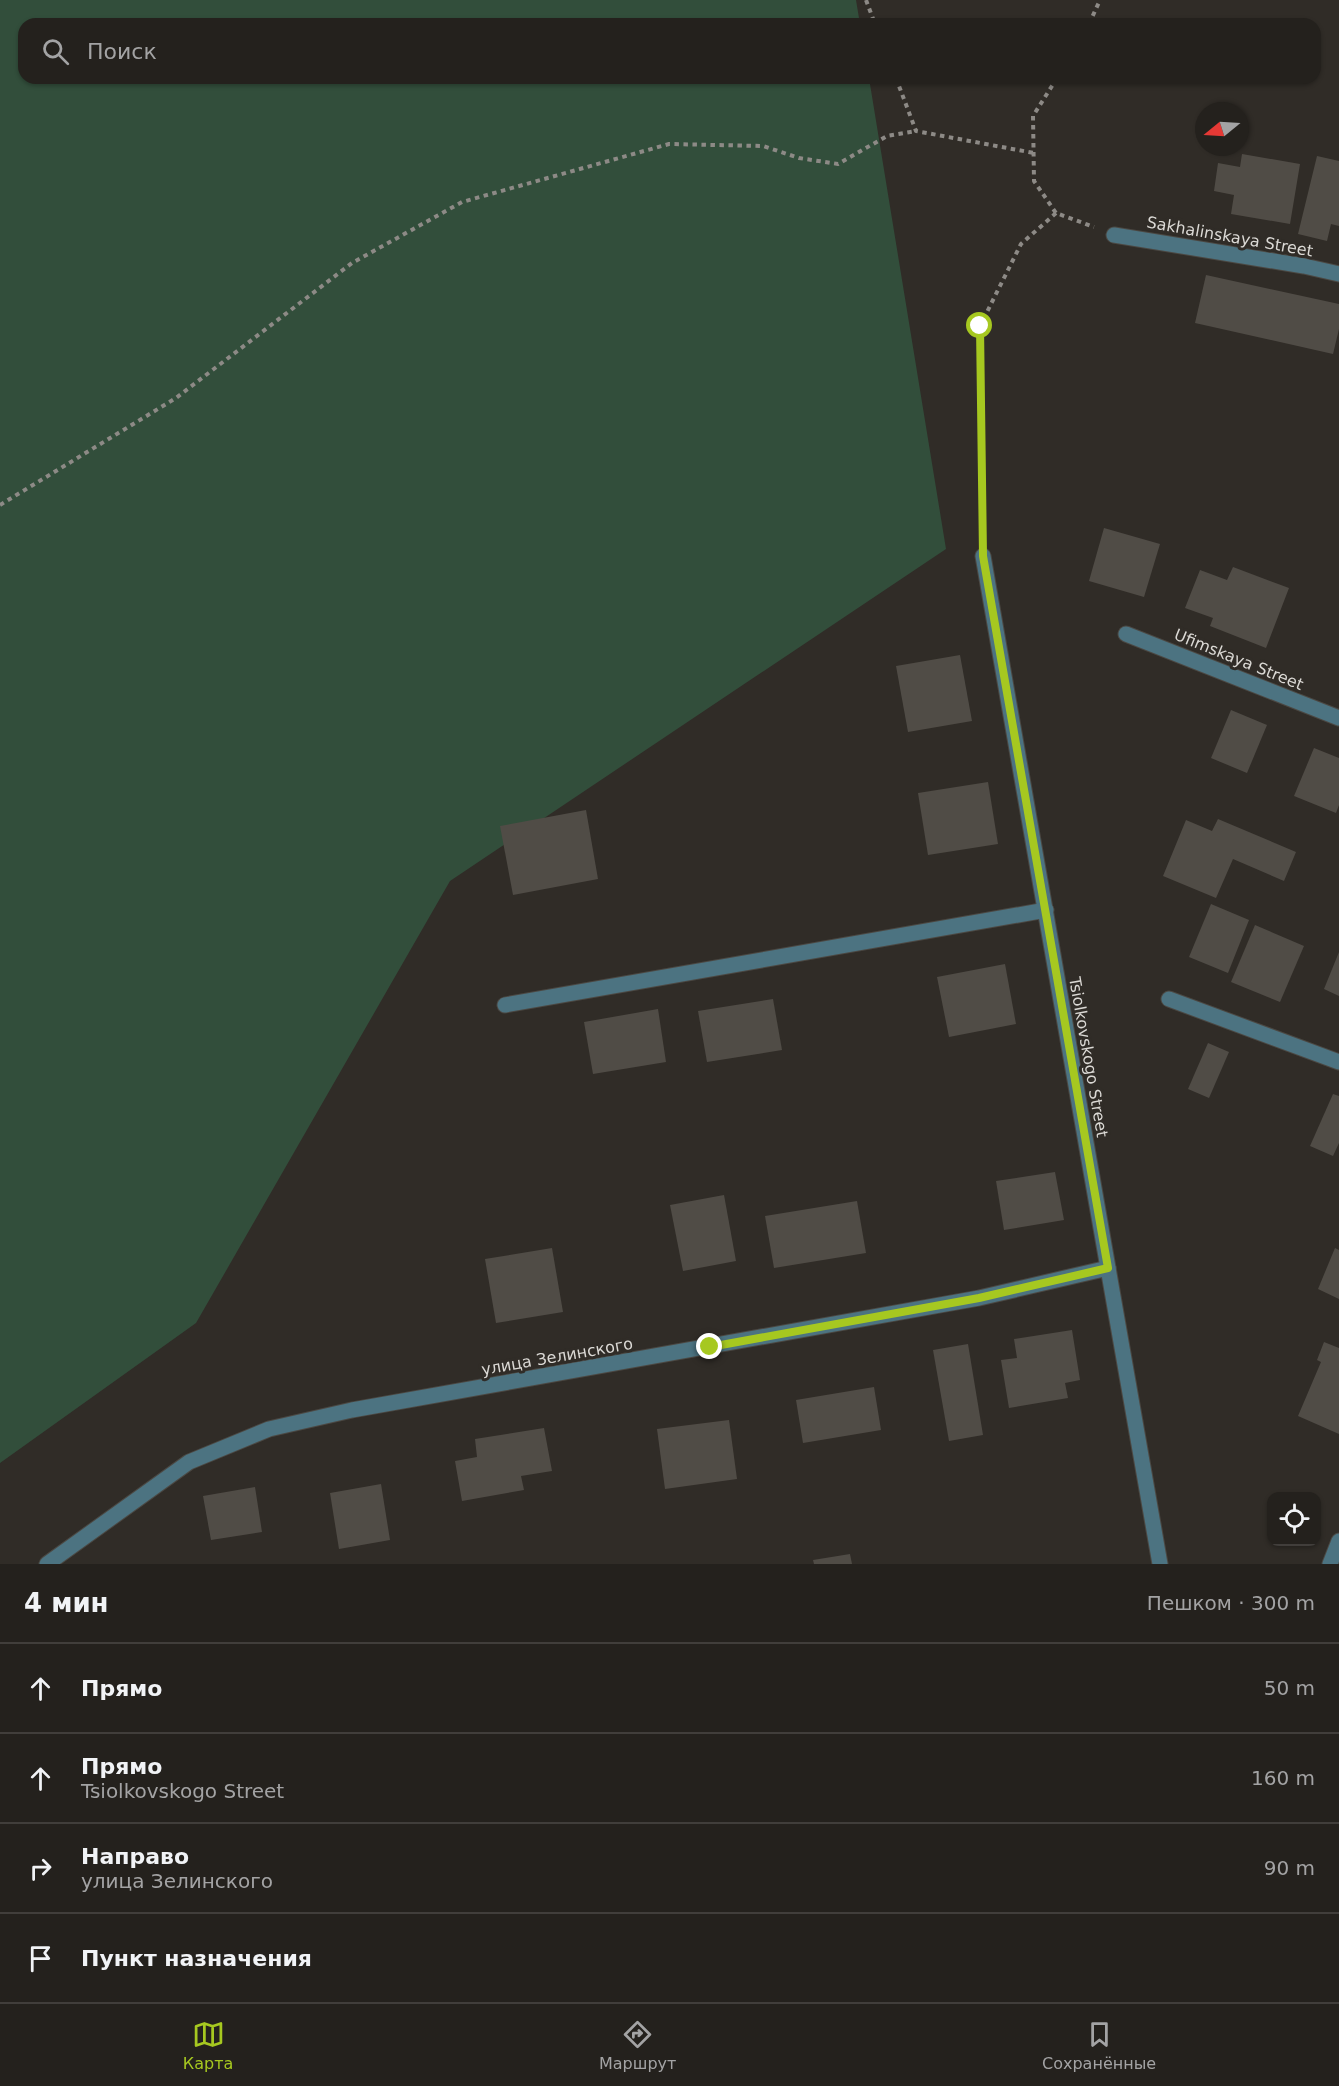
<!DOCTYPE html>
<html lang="ru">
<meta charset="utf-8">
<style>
:root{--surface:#24211d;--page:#302e2a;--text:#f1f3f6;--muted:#a3a3a4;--line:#413e3b;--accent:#a6c820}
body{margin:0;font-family:"DejaVu Sans",sans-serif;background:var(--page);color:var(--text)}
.controls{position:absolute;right:18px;bottom:18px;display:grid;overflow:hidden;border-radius:12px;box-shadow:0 2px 4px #0004}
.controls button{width:54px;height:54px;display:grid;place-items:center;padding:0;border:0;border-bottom:2px solid var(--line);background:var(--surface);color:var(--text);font:30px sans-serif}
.compass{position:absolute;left:1195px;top:102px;width:54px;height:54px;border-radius:50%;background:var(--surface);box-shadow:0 2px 4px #0004;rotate:252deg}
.stop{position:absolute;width:18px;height:18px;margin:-14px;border:4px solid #a6c820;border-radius:50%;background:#fff}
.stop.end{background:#a6c820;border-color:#fff;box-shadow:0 2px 6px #0008}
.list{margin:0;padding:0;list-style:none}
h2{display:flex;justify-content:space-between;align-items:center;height:78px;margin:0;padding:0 24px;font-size:26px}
h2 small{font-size:20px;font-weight:400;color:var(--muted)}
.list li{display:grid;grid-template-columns:39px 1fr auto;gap:18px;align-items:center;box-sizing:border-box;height:90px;padding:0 24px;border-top:2px solid var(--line)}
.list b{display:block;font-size:22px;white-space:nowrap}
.list p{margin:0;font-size:20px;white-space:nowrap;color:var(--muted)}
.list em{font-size:20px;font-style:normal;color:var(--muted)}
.icon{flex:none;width:33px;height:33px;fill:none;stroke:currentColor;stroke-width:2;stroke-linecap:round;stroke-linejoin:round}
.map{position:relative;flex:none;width:1339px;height:1564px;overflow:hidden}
.search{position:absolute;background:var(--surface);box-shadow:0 2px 4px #0004;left:18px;right:18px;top:18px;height:66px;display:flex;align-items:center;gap:15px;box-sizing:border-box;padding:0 21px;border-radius:18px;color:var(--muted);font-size:22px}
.sheet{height:438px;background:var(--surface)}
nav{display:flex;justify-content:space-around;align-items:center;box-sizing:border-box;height:84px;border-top:2px solid var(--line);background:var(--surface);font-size:16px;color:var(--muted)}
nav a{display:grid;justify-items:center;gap:3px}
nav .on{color:var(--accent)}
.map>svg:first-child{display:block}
.green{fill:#324e3b}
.building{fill:#504c46}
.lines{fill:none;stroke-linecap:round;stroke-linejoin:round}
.minor-casing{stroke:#4b4843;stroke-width:17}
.path{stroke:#8d8a86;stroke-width:4;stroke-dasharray:4.5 4.5;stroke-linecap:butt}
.minor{stroke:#4c7381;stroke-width:15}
.route{stroke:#a6c820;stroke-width:8}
.labels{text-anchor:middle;stroke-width:6;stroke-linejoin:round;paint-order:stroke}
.street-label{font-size:16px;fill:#dbd9d5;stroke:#302c27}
</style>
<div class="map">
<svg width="1339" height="1564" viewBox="0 0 1339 1564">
<rect width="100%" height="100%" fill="#302c27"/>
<path class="green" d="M0,0H856L860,24H24V78H869L946,549L450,881L196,1323L0,1463Z"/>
<g class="building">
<path d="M1242,154L1300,164L1290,224L1231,214L1234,195L1214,191L1218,163L1240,167Z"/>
<path d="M1317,156L1339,161V226L1331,224L1327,241L1298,234Z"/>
<path d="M1206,275L1339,304V329L1333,354L1195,323Z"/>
<path d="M1104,528L1160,544L1144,597L1089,581Z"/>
<path d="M1233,567L1289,588L1266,648L1210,626L1213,618L1185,608L1200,570L1227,580Z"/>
<path d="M960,655L972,721L908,732L896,666Z"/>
<path d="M1231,710L1267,725L1247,773L1211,758Z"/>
<path d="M1314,748L1339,758V805L1336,813L1294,796Z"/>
<path d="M988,782L998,844L928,855L918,793Z"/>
<path d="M586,810L598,879L513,895L500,826Z"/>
<path d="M1218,819L1296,852L1284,881L1233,859L1216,898L1163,876L1186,820L1212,831Z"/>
<path d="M1211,904L1249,920L1228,973L1189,957Z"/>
<path d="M1255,925L1304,946L1280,1002L1231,982Z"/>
<path d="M1339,952V996L1324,989Z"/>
<path d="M1005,964L1016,1024L949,1037L937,977Z"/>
<path d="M773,999L782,1050L707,1062L698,1011Z"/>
<path d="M658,1009L666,1062L593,1074L584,1022Z"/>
<path d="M1208,1043L1229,1052L1209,1098L1188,1089Z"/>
<path d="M1333,1094L1339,1096V1143L1333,1156L1310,1146Z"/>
<path d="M1055,1172L1064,1220L1004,1230L996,1181Z"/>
<path d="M724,1195L736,1261L683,1271L670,1205Z"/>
<path d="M857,1201L866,1253L774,1268L765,1216Z"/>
<path d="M552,1248L563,1312L496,1323L485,1259Z"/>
<path d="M1335,1248L1339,1250V1299L1318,1289Z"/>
<path d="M1072,1330L1080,1380L1065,1383L1068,1398L1009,1408L1001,1360L1017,1358L1014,1339Z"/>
<path d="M1324,1342L1339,1348V1434L1298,1416L1321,1362L1317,1360Z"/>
<path d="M968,1344L983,1435L949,1441L933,1350Z"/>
<path d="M874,1387L881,1430L803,1443L796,1400Z"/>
<path d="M729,1420L737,1479L665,1489L657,1429Z"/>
<path d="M544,1428L552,1471L521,1476L524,1490L462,1501L455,1461L477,1457L475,1439Z"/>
<path d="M381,1484L390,1540L339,1549L330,1493Z"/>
<path d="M255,1487L262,1532L211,1540L203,1496Z"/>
<path d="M850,1554L852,1564H814L813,1560Z"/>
</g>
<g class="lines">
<defs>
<g id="minor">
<path d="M1114,235L1304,266L1339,274"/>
<path d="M983,556L1160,1564"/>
<path d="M1126,634L1339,718"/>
<path d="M1169,999L1339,1062"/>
<path d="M505,1005L1046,910"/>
<path d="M47,1564L189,1462L269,1429L352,1410L979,1298L1108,1268"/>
<path d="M1330,1564L1339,1541"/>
</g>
</defs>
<use href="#minor" class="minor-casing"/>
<g class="path">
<path d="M866,0L875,24"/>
<path d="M1089,24L1100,0"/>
<path d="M896,78L916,131L1034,153"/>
<path d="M1057,78L1033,116L1034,181L1056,213L1094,227"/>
<path d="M0,505L176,398L352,263L462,202L669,144L763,146L799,158L838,164L887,136L916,131"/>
<path d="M983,534L980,326L1021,244L1056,213"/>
</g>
<use href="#minor" class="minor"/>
</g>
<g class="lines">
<path class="route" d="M710,1347L979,1298L1108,1268L983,556L980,326"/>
</g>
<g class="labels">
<g class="street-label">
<text transform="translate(1230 236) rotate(10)" y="6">Sakhalinskaya Street</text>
<text transform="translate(1239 659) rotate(22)" y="6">Ufimskaya Street</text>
<text transform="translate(1089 1057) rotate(80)" y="6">Tsiolkovskogo Street</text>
<text transform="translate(557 1356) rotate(-10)" y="6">улица Зелинского</text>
</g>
</g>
</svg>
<div class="controls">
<button><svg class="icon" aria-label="locate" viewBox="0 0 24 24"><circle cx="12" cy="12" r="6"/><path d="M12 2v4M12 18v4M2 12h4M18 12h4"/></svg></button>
</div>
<svg class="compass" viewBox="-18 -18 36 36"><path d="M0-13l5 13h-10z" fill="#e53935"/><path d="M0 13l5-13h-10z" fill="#a3a3a4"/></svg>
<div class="stop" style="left:980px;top:326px"></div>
<div class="stop end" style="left:710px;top:1347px"></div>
<div class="search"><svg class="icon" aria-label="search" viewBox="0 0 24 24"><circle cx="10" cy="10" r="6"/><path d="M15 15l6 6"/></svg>Поиск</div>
</div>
<section class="sheet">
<h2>4 мин<small>Пешком · 300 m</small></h2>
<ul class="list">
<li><svg class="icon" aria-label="ahead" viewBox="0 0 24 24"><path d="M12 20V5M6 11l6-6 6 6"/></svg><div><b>Прямо</b></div><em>50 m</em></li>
<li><svg class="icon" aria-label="ahead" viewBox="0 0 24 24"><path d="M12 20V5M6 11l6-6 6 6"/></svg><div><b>Прямо</b><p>Tsiolkovskogo Street</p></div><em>160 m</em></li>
<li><svg class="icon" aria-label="right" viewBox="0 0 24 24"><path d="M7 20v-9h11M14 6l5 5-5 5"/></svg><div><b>Направо</b><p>улица Зелинского</p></div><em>90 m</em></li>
<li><svg class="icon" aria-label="arrive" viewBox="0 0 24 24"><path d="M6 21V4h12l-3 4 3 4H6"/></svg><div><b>Пункт назначения</b></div></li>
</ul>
</section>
<nav>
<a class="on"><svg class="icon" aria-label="map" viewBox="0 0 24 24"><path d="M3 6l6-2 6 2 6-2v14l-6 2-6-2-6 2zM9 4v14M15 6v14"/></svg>Карта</a>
<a><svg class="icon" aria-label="directions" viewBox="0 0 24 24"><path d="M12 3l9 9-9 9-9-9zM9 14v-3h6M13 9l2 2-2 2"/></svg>Маршрут</a>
<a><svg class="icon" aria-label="saved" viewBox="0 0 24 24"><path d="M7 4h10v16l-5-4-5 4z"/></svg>Сохранённые</a>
</nav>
